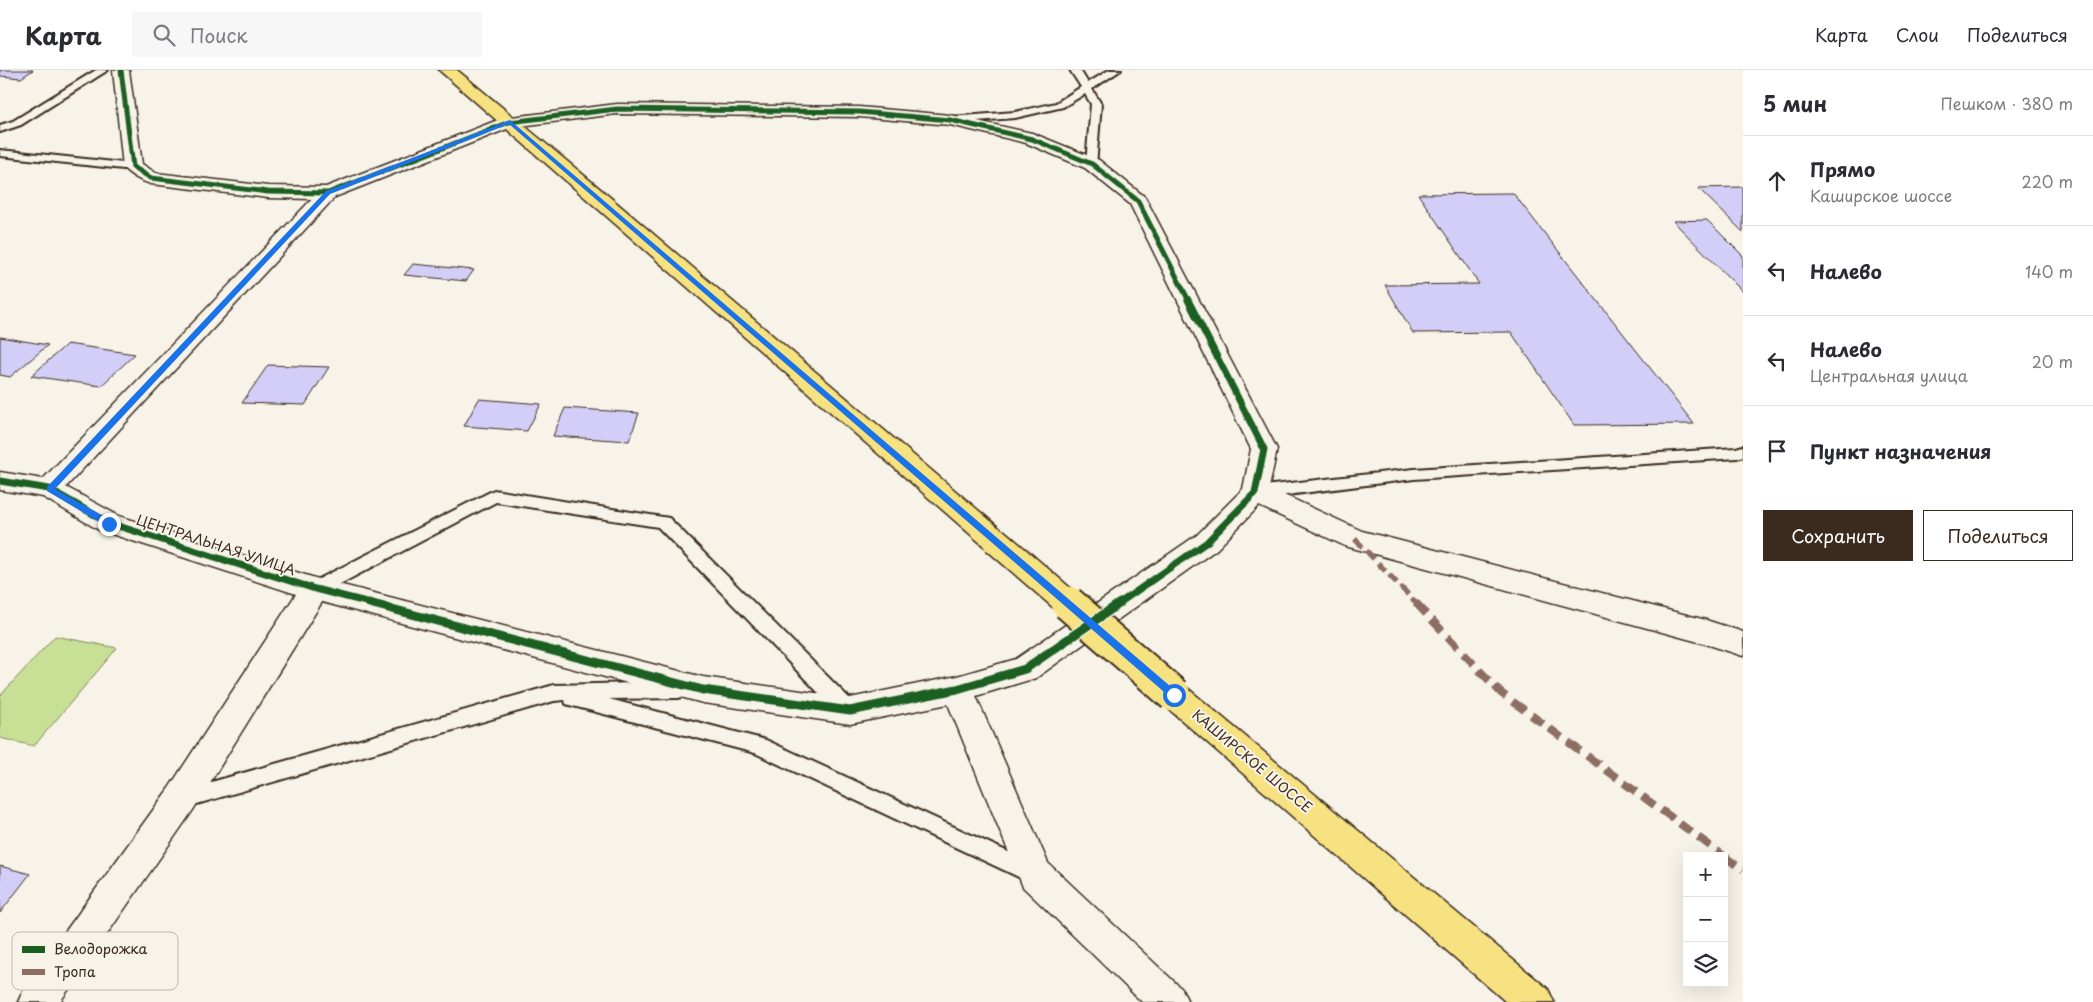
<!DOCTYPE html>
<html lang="ru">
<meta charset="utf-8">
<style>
:root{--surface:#fff;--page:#f7f7f7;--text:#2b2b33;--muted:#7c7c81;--line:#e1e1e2;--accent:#3b2a1e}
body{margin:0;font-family:"Playpen Sans",sans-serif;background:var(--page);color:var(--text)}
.controls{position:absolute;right:15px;bottom:15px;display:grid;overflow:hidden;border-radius:0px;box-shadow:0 5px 20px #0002}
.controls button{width:45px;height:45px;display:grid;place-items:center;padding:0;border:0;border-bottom:1px solid var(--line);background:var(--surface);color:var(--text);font:25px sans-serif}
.stop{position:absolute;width:15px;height:15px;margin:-11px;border:4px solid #1a73e8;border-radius:50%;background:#fff}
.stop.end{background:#1a73e8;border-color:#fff;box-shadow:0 1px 5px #0008}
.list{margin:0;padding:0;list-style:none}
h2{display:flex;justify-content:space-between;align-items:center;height:65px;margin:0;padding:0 20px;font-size:21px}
h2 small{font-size:16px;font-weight:400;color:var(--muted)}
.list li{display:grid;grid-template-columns:32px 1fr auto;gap:15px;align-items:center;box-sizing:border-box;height:90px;padding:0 20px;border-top:1px solid var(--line)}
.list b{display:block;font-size:19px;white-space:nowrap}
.list p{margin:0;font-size:16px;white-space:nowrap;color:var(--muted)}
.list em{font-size:16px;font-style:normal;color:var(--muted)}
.actions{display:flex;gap:10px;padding:15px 20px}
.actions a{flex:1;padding:11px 0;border:1px solid var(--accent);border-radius:0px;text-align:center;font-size:18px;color:var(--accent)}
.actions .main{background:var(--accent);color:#fff}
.icon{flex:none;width:28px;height:28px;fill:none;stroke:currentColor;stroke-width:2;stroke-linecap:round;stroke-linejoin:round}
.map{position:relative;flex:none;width:1743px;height:932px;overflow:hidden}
header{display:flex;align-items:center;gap:30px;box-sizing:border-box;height:70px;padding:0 25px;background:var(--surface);border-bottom:1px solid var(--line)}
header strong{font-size:24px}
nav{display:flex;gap:28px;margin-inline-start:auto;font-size:18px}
.search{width:350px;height:45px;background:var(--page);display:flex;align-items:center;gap:12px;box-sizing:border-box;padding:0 18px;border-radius:0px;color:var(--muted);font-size:19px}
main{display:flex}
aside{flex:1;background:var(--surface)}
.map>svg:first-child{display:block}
.green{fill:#c8e096;stroke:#82855a}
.building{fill:#d2cef7;stroke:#3b2a1e}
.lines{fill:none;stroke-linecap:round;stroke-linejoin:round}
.service-casing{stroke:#3b2a1e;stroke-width:4}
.minor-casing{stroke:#3b2a1e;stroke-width:3}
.primary-casing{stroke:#3b2a1e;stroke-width:3}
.service{fill:#f7f3e8;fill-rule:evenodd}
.minor{fill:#f7f3e8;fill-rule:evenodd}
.primary{fill:#f7e281;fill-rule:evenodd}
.primary-bridge-far1-casing{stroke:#3b2a1e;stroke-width:29;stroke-linecap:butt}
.primary-bridge-casing{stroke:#3b2a1e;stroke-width:37;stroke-linecap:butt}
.primary-bridge-far1{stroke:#f7e281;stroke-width:26}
.primary-bridge{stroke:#f7e281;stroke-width:33}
.quiet-far1{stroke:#8d6e63;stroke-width:5.5;stroke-dasharray:11 5.5;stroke-linecap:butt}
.quiet{stroke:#8d6e63;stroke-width:8;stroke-dasharray:15 8;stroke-linecap:butt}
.cycleway-far2-casing{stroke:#f7f3e8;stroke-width:8}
.cycleway-far1-casing{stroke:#f7f3e8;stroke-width:10}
.cycleway-casing{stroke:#f7f3e8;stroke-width:12}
.cycleway-far2{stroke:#1b5e20;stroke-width:5}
.cycleway-far1{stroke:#1b5e20;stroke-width:7}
.cycleway{stroke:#1b5e20;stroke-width:9}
.route{fill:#1a73e8}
.labels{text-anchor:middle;stroke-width:4;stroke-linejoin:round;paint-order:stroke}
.street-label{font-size:14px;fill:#3b2a1e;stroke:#f7f3e8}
.key{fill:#f7f3e8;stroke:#bfb7ab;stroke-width:1}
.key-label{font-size:14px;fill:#3b2a1e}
</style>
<header>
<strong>Карта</strong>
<div class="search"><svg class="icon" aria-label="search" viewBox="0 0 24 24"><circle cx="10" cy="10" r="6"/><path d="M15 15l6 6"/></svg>Поиск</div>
<nav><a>Карта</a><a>Слои</a><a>Поделиться</a></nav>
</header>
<main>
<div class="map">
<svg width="1743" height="932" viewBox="0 0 1743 932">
<rect width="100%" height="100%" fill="#f7f3e8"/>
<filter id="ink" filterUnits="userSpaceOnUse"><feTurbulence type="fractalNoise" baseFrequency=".02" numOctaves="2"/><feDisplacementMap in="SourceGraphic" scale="10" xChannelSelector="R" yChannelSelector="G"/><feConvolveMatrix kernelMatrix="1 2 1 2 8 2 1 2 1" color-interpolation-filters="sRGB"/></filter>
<g filter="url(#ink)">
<path class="green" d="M55,566L117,578L34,676L0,668V626Z"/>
<g class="building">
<path d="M0,0H33L21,8L0,6Z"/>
<path d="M1743,117V162L1698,118Z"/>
<path d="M1513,123L1694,354L1574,355L1511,262L1413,263L1385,215L1479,214L1418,124Z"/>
<path d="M1707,150L1743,186V222L1673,151Z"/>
<path d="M413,194L474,200L466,211L404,205Z"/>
<path d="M0,267L48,275L10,307L0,305Z"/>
<path d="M67,274L135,284L101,316L31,306Z"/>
<path d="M268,295L329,297L305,335L242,333Z"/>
<path d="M479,329L541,334L527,361L464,356Z"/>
<path d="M565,338L639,343L629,371L553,366Z"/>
<path d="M0,796L30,804L0,843Z"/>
</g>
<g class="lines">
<defs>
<g id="service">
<path d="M96,0H108L21,55L0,62V55L13,51Z"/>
<path d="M1070,0H1080L1088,13L1109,0H1121L1092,19L1101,34L1096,96H1088L1086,94L1091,34L1085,24L1063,37L1015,48L950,53L945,50L950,47L1015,42L1056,33L1081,17Z"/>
<path d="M0,80L133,94L139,97L133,100L0,86Z"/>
<path d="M1743,376V386L1737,388L1414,409L1255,429L1249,427L1247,423L1249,419L1255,417L1414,399L1736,378Z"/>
<path d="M494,420L669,448L856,635L858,641L856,647L849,649L842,647L658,457L496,432L321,524L315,526L309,524L307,519L309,514Z"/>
<path d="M679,612L685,615L688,620L685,625L679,628L609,629L766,670L1041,797L1044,804L1041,811L1034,814L1027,811L755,683L573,636L566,634L565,630L554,631L183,738L176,735L173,729L176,723L183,720L554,615Z"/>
</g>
<path id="minor" d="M113,0H129L142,94L156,103L268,116L326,117L503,48L617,34L859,37L950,45L1032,63L1099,90L1145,127L1277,379L1269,418L1362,461L1706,550L1743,562V586L1706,574L1345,476L1259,436L1217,479L1036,608L976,626L1048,793L1182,919L1188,932H1142L1023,817L948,634L850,654L703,633L322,532L193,740L60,932H18L24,919L169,718L296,524L99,460L43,427L0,420V402L43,409L312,129L268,128L151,114C141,111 129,105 123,97ZM617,44L859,47L950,55L1026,73L1085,98L1130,134L1251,379L1243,419L1197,465L1016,589L957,606L850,628L703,607L315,508L119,446L66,417L335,127L512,57Z"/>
<g id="primary">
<path d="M439,0H457L598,117L1005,463L1009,470L1005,477L995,480L985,477Z"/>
<path d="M1174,612L1185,616L1548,919L1554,932H1506L1163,634L1158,625L1163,616Z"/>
</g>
</defs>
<use href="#service" class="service-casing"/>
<use href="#minor" class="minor-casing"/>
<use href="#primary" class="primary-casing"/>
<use href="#service" class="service"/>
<use href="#minor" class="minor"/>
<use href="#primary" class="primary"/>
<defs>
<path id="primary-bridge-far1" d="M995,470L1069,534"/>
<path id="primary-bridge" d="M1068,533L1174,625"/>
</defs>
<use href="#primary-bridge-far1" class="primary-bridge-far1-casing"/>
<use href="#primary-bridge" class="primary-bridge-casing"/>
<use href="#primary-bridge-far1" class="primary-bridge-far1"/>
<use href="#primary-bridge" class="primary-bridge"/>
<path class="quiet-far1" d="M1355,469L1417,534"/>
<g class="quiet">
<path d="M1416,533L1501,623L1724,786"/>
<path d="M1724,786L1743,800"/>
</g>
<defs>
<path id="cycleway-far2" d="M121,0L133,97L151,108L268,122L328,123L509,52L617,39L859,42L950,50L1032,69L1092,94L1138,131L1189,231"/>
<g id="cycleway-far1">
<path d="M0,411L49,419L109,453L315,519L374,534"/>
<path d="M1118,534L1207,472L1255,423L1264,379L1188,230"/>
</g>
<path id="cycleway" d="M369,533L703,620L850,641L957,619L1025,599L1120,533"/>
</defs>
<use href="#cycleway-far2" class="cycleway-far2-casing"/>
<use href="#cycleway-far1" class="cycleway-far1-casing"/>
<use href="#cycleway" class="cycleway-casing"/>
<use href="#cycleway-far2" class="cycleway-far2"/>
<use href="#cycleway-far1" class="cycleway-far1"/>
<use href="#cycleway" class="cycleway"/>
</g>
</g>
<path class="route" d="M508,51H511L1177,622V628H1171L509,54L330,124L55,419L112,451V456H106L47,421V417L326,121Z"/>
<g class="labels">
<g class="street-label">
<text transform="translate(216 475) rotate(18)" y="5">ЦЕНТРАЛЬНАЯ УЛИЦА</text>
<text transform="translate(1252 691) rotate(40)" y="5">КАШИРСКОЕ ШОССЕ</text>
</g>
</g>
<rect x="12" y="862" width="166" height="58" rx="8" class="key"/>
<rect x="22" y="876" width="23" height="7" fill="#1b5e20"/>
<rect x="22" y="899" width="23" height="6" fill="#8d6e63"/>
<g class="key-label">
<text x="54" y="884">Велодорожка</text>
<text x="54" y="907">Тропа</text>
</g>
</svg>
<div class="controls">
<button>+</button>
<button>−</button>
<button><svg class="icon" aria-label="layers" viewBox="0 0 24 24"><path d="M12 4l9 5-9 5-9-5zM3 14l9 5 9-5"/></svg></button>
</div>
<div class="stop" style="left:1174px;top:625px"></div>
<div class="stop end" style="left:109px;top:454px"></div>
</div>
<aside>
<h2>5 мин<small>Пешком · 380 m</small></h2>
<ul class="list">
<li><svg class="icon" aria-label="ahead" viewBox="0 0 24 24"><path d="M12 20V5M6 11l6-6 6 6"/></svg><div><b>Прямо</b><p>Каширское шоссе</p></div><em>220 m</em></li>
<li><svg class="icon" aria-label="left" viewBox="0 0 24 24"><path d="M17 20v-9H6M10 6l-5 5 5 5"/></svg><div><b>Налево</b></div><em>140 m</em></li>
<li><svg class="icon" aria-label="left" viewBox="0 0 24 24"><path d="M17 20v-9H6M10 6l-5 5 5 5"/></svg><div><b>Налево</b><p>Центральная улица</p></div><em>20 m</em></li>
<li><svg class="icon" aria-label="arrive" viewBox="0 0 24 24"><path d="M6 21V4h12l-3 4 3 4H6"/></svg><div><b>Пункт назначения</b></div></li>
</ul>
<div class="actions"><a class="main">Сохранить</a><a>Поделиться</a></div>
</aside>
</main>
